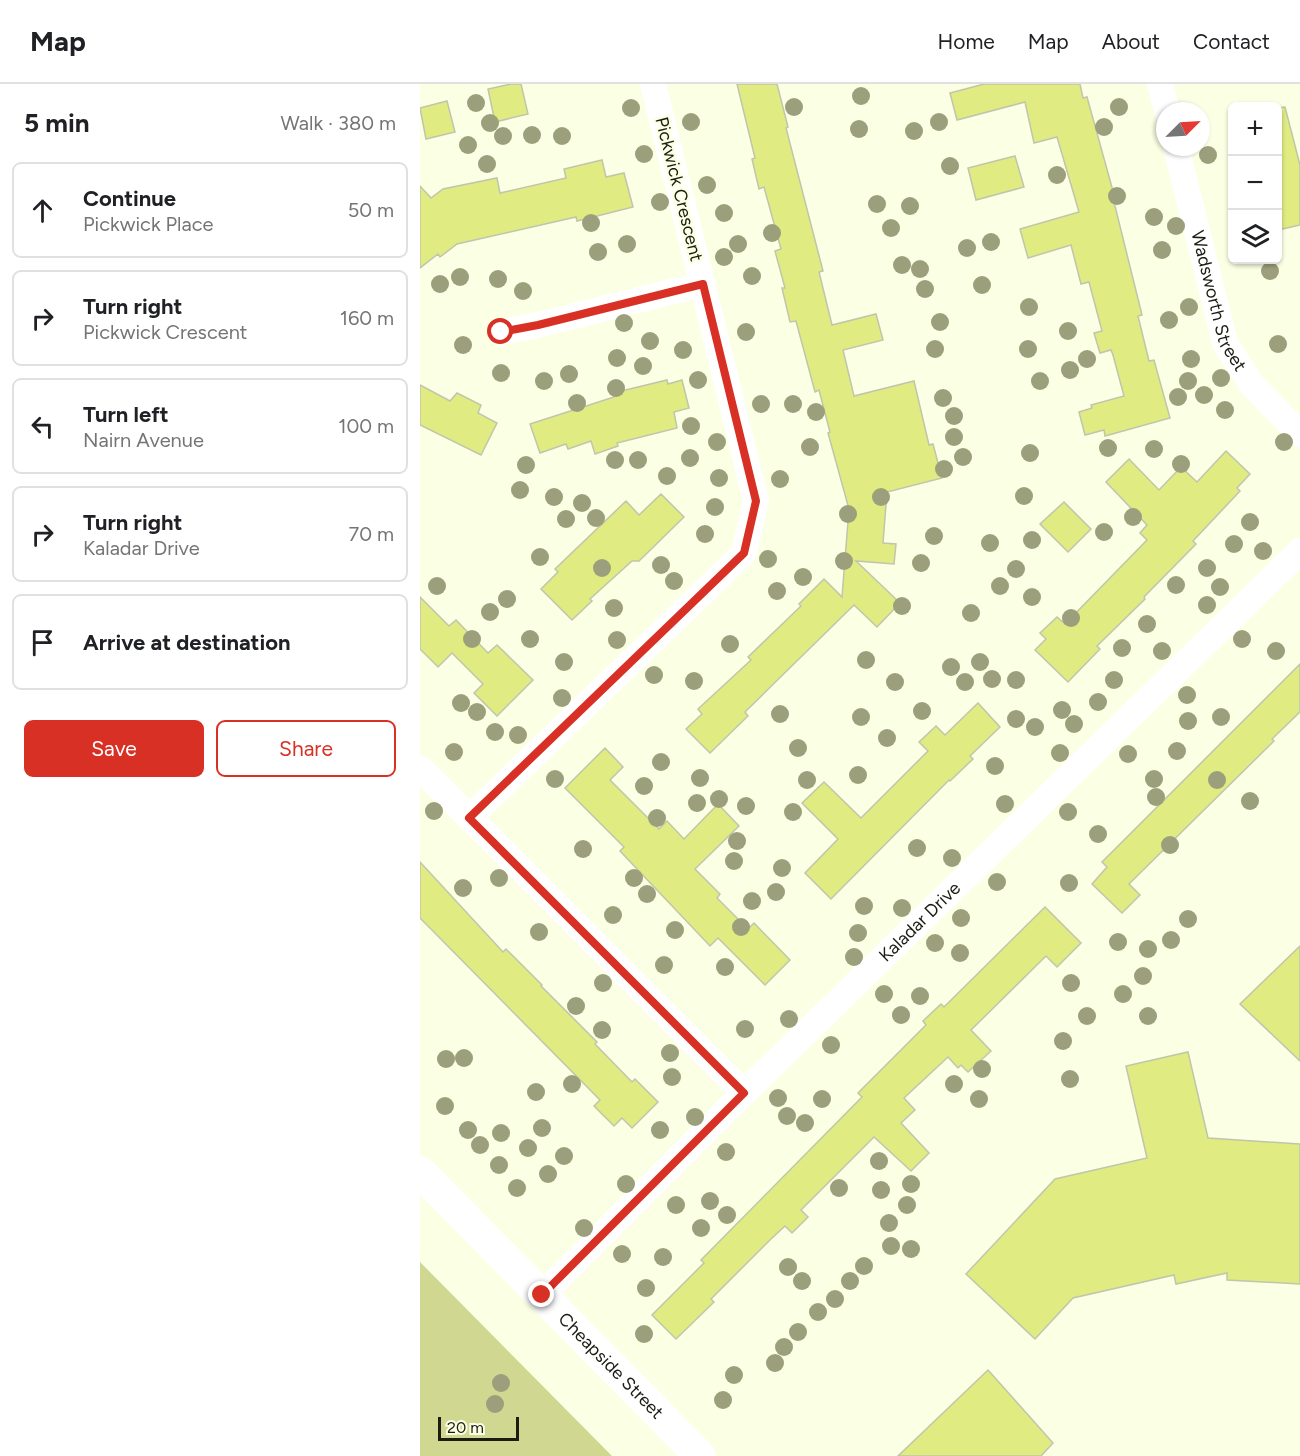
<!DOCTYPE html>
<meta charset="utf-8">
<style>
:root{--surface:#fff;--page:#f2f2f2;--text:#202124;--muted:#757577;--line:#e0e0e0;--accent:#d93025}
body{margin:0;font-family:Figtree,sans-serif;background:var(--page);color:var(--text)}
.controls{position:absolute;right:18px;top:18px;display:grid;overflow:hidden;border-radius:9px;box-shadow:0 2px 4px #0004}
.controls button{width:54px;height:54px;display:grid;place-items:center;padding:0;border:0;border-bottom:2px solid var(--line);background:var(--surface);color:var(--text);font:30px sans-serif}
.compass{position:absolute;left:736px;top:18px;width:54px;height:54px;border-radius:50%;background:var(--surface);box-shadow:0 2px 4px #0004;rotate:66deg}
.scale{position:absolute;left:18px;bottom:15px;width:81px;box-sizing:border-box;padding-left:6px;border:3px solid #1b1d13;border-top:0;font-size:16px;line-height:21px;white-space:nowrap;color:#1b1d13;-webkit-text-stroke:4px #fbffe4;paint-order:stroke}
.stop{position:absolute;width:18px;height:18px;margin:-14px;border:4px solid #d93025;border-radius:50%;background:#fff}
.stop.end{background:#d93025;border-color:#fff;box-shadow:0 2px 6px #0008}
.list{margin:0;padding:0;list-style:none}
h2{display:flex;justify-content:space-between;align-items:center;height:78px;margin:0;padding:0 24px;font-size:26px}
h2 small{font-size:20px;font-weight:400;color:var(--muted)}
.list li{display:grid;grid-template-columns:39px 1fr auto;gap:18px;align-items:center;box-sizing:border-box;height:96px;margin:0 12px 12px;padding:0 12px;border:2px solid var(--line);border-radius:9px}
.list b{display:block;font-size:22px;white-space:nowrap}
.list p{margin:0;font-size:20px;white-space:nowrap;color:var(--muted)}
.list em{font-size:20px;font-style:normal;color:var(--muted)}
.actions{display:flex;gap:12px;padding:18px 24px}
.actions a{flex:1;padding:14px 0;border:2px solid var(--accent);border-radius:9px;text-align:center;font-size:21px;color:var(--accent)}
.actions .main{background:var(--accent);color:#fff}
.icon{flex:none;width:33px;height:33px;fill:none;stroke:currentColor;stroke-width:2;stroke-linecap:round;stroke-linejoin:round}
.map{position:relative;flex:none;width:880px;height:1372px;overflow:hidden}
header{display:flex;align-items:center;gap:36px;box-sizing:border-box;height:84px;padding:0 30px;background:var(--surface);border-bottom:2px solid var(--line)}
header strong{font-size:28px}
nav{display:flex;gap:33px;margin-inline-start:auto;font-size:21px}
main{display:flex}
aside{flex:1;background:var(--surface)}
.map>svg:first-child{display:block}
.green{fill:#cfd791}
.building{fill:#e0eb82;stroke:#c1c5ac;stroke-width:1.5}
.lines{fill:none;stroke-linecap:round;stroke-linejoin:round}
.minor{stroke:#fff;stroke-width:26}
.tertiary{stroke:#fff;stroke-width:32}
.tree{fill:#9b9f7b}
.route{stroke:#d93025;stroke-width:8}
.labels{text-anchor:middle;stroke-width:5;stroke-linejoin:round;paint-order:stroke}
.street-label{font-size:18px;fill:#1b1d13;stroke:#fbffe4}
</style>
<header>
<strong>Map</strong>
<nav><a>Home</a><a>Map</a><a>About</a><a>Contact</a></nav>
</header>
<main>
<aside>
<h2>5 min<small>Walk · 380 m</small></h2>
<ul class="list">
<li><svg class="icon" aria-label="ahead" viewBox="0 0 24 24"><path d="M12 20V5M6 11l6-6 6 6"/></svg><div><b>Continue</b><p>Pickwick Place</p></div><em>50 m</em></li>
<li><svg class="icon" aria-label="right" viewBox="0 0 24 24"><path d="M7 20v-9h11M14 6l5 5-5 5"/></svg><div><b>Turn right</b><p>Pickwick Crescent</p></div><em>160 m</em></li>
<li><svg class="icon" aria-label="left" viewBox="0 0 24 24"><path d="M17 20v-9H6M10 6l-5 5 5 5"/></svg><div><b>Turn left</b><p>Nairn Avenue</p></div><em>100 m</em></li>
<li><svg class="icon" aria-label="right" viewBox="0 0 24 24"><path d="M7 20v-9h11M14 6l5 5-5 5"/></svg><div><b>Turn right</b><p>Kaladar Drive</p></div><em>70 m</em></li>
<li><svg class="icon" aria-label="arrive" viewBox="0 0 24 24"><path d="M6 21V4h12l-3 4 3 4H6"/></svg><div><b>Arrive at destination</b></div></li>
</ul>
<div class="actions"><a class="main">Save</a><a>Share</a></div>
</aside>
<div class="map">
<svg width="880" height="1372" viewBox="0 0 880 1372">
<rect width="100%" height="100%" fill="#fbffe4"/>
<path class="green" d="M0,1178L192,1372H0Z"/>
<g class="building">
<path d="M91,0H101L108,30L75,38L68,5Z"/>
<path d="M317,0H357L368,43L366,44L403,187L399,188L412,241L456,230L463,256L423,266L434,312L494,297L509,361L513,360L522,394L467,408L463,459L476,460L474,480L436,477L480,519L457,543L434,521L325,628L328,632L290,669L266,645L282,630L278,625L331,576L328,573L381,522L379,520L404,495L422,513L429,425L408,349L410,348L399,306L395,308L376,237L370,238L362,204H365L355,167L361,165L344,103L339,105L332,75L335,74Z"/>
<path d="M564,0H660L663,14L667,13L696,118H694L722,231L718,232L729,277L734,276L750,334L685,352L684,346L665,351L659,328L672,324L671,321L704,312L693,271L691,266L680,269L674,249L682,247L669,198L661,200L651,161L608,174L600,145L659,128L637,53L614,59L605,18L537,36L530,9Z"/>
<path d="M27,17L35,48L6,55L0,24Z"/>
<path d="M865,23L880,81V141L858,146V24Z"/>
<path d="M595,72L604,103L556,116L548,84Z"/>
<path d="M182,76L186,93L204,89L213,123L157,137L156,133L37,160L20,173L18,170L0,184V102L11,114L23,105L77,94L80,109L146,94L144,85Z"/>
<path d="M247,296L248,300L262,296L269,324L254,328L257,344L197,359L198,362L175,370L171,357L148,365L146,360L120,369L110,340L194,313L193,309Z"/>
<path d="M0,301L30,317L37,309L61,321L58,329L77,339L61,371L0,341Z"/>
<path d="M806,367L830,390L817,404L820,407L773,457L776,460L724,513L725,515L677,562L680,565L648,598L615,566L626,555L620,549L637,533L645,540L727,456L720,449L727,441L686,398L709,375L739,406L761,383L777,398Z"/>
<path d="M241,410L264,433L219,477H212L170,515L172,517L152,536L121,505L138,488L135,485L206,417L219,431Z"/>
<path d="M644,418L671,445L648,468L620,440Z"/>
<path d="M0,513L29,542L36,536L68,569L77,561L113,596L77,632L54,609L63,600L32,569L18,583L0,565Z"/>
<path d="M880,580V628L852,655L854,657L709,800L720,811L702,829L672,800L687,783L682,778Z"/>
<path d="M558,619L580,643L550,672L553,675L530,697L529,696L411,815L385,789L418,755L382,719L404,698L441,734L508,667L499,658L516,642L525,651Z"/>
<path d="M185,664L203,683L190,696L239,745L247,737L264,755L298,720L319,742L275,785L300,810L297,814L328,845L334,839L370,876L345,901L298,854L290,862L200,767L204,763L145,704Z"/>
<path d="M0,778L83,868L86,865L122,901L121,902L177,958L175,960L212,998L215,995L238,1018L212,1044L202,1034L194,1042L174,1022L180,1016L0,834Z"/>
<path d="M625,823L661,859L637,883L626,872L551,946L571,967L548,988L541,981L538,984L528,973L484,1014L495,1026L481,1039L509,1069L491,1087L454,1053L381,1126L388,1133L372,1149L365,1142L351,1155L291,1215L294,1218L256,1255L232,1231L284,1179L281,1176L442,1013L438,1009L506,941L503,937L521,920L524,923Z"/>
<path d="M880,862V977L820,920Z"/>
<path d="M768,968L788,1054L880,1060V1200L807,1196V1189L756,1200L754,1191L653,1214L615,1255L546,1190L635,1095L727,1074L706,982Z"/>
<path d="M568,1286L633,1359L621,1372H478Z"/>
</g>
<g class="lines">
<g class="minor">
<path d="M740,0L747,27"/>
<path id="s1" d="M756,63L805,259L832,301L880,350"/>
<path d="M81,248L118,241L283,200"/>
<path d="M0,684L324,1009"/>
<path d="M49,734L324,469L336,417L233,0"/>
<path id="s2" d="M122,1211L324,1009L880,467"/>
</g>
<path class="tertiary" id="s3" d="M0,1088L280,1372"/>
</g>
<g class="tree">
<circle cx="441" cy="12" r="9"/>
<circle cx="56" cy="19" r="9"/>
<circle cx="374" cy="23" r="9"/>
<circle cx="699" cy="23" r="9"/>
<circle cx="211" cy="24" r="9"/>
<circle cx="271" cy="38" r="9"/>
<circle cx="519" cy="38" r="9"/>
<circle cx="70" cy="39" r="9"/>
<circle cx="684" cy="43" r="9"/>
<circle cx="439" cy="45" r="9"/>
<circle cx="494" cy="47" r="9"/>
<circle cx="112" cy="51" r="9"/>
<circle cx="83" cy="52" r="9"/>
<circle cx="142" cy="52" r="9"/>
<circle cx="48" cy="61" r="9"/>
<circle cx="224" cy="70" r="9"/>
<circle cx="788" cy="71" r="9"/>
<circle cx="67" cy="80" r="9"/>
<circle cx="530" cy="82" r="9"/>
<circle cx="637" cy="91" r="9"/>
<circle cx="287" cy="101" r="9"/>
<circle cx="697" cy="112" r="9"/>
<circle cx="240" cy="118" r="9"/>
<circle cx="457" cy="120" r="9"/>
<circle cx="490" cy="122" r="9"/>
<circle cx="304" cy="129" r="9"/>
<circle cx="734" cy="133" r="9"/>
<circle cx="171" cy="139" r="9"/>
<circle cx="756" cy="142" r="9"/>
<circle cx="471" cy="144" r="9"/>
<circle cx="352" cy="149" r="9"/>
<circle cx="571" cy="158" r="9"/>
<circle cx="207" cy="160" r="9"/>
<circle cx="318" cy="160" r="9"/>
<circle cx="547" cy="164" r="9"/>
<circle cx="742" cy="166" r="9"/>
<circle cx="178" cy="168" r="9"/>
<circle cx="304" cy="173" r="9"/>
<circle cx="482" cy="181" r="9"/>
<circle cx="500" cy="185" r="9"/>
<circle cx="850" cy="187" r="9"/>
<circle cx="332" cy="192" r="9"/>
<circle cx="40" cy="193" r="9"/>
<circle cx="78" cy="195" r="9"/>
<circle cx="20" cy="200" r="9"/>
<circle cx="562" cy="201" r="9"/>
<circle cx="505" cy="205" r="9"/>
<circle cx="103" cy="207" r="9"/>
<circle cx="609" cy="223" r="9"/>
<circle cx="769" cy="223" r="9"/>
<circle cx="749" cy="236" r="9"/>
<circle cx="520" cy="238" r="9"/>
<circle cx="204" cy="239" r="9"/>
<circle cx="648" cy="247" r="9"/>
<circle cx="326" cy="248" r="9"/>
<circle cx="230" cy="257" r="9"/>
<circle cx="858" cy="260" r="9"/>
<circle cx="43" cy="261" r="9"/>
<circle cx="515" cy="265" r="9"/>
<circle cx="608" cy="265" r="9"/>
<circle cx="263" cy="266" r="9"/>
<circle cx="197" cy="274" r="9"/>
<circle cx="667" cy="275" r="9"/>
<circle cx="771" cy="275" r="9"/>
<circle cx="223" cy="282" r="9"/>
<circle cx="650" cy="286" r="9"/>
<circle cx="81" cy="289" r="9"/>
<circle cx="149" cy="290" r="9"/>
<circle cx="801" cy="294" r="9"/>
<circle cx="278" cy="296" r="9"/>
<circle cx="124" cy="297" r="9"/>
<circle cx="620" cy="297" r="9"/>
<circle cx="768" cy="297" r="9"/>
<circle cx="196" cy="304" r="9"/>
<circle cx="784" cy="311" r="9"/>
<circle cx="758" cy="313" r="9"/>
<circle cx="523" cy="314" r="9"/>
<circle cx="157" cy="319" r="9"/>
<circle cx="341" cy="320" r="9"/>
<circle cx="373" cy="320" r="9"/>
<circle cx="805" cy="326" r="9"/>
<circle cx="396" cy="328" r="9"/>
<circle cx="534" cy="332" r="9"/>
<circle cx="271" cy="342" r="9"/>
<circle cx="534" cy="353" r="9"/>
<circle cx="297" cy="358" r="9"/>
<circle cx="864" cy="358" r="9"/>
<circle cx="390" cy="363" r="9"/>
<circle cx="688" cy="364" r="9"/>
<circle cx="734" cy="365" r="9"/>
<circle cx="610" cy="369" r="9"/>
<circle cx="543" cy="373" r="9"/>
<circle cx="270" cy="374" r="9"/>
<circle cx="195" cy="376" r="9"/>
<circle cx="218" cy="376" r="9"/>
<circle cx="761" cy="380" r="9"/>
<circle cx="106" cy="381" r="9"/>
<circle cx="524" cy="385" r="9"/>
<circle cx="247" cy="392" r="9"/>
<circle cx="299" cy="394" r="9"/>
<circle cx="360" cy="395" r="9"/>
<circle cx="100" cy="406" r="9"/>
<circle cx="604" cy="412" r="9"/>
<circle cx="134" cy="413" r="9"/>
<circle cx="461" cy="413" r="9"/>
<circle cx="162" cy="419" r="9"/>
<circle cx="295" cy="423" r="9"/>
<circle cx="428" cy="430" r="9"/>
<circle cx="713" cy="433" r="9"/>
<circle cx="176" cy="434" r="9"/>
<circle cx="146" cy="435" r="9"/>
<circle cx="830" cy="438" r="9"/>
<circle cx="684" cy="448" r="9"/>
<circle cx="285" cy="450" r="9"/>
<circle cx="514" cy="452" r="9"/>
<circle cx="612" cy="456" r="9"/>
<circle cx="570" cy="459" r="9"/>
<circle cx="814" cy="460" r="9"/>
<circle cx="843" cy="467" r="9"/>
<circle cx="120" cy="473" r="9"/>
<circle cx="348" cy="475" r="9"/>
<circle cx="424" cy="477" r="9"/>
<circle cx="501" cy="479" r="9"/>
<circle cx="241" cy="481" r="9"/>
<circle cx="182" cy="484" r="9"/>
<circle cx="787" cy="484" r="9"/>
<circle cx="596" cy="485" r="9"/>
<circle cx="383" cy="493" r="9"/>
<circle cx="254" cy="497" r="9"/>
<circle cx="756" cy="501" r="9"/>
<circle cx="17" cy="502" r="9"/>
<circle cx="580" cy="502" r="9"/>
<circle cx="800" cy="503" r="9"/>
<circle cx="357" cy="507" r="9"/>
<circle cx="612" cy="513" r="9"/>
<circle cx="87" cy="515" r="9"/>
<circle cx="787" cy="521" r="9"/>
<circle cx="482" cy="522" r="9"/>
<circle cx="194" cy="524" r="9"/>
<circle cx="70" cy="528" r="9"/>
<circle cx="551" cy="529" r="9"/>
<circle cx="651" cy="534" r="9"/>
<circle cx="727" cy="540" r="9"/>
<circle cx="52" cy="555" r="9"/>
<circle cx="110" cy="555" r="9"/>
<circle cx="822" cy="555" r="9"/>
<circle cx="197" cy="556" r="9"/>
<circle cx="310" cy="560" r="9"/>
<circle cx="702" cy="564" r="9"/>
<circle cx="742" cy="567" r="9"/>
<circle cx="856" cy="567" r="9"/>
<circle cx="446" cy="576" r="9"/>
<circle cx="144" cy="578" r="9"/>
<circle cx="560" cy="578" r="9"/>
<circle cx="531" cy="583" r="9"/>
<circle cx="234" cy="591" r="9"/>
<circle cx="572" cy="595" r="9"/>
<circle cx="596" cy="596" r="9"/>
<circle cx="694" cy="596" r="9"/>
<circle cx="274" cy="597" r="9"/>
<circle cx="475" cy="598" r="9"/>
<circle cx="545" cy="598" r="9"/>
<circle cx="767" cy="611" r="9"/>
<circle cx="142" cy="614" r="9"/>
<circle cx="678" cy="618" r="9"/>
<circle cx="41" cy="619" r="9"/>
<circle cx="642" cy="626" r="9"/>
<circle cx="502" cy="627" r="9"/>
<circle cx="57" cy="628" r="9"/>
<circle cx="360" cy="630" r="9"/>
<circle cx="441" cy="633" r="9"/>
<circle cx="801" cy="633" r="9"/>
<circle cx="596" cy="635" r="9"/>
<circle cx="768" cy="637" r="9"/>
<circle cx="654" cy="640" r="9"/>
<circle cx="615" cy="643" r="9"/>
<circle cx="75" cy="648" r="9"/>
<circle cx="98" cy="651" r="9"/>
<circle cx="467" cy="654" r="9"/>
<circle cx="378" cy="664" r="9"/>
<circle cx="757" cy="667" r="9"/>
<circle cx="34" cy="668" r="9"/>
<circle cx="640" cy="669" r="9"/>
<circle cx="708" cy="670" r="9"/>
<circle cx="241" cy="678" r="9"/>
<circle cx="575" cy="682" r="9"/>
<circle cx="438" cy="691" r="9"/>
<circle cx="280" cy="694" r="9"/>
<circle cx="135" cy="695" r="9"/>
<circle cx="734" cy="695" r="9"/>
<circle cx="387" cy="696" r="9"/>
<circle cx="797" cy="696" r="9"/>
<circle cx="224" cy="702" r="9"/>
<circle cx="736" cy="713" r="9"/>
<circle cx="299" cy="715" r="9"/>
<circle cx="830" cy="717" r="9"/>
<circle cx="277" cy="719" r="9"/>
<circle cx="585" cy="720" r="9"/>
<circle cx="326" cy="722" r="9"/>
<circle cx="14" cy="727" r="9"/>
<circle cx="373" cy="728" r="9"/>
<circle cx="648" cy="728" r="9"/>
<circle cx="237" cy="734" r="9"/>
<circle cx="678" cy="750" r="9"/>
<circle cx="317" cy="757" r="9"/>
<circle cx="750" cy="761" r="9"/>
<circle cx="497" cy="764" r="9"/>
<circle cx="163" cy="765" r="9"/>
<circle cx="532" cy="774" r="9"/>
<circle cx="314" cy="777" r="9"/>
<circle cx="362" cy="784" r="9"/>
<circle cx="79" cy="794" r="9"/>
<circle cx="214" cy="794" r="9"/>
<circle cx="577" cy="798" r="9"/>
<circle cx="649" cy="799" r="9"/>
<circle cx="43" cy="804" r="9"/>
<circle cx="356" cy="808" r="9"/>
<circle cx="227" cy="810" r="9"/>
<circle cx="332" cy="817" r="9"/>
<circle cx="444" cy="822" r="9"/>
<circle cx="482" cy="824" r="9"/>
<circle cx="193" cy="831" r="9"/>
<circle cx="541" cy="834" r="9"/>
<circle cx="768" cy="835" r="9"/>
<circle cx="321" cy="843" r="9"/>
<circle cx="255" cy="846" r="9"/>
<circle cx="119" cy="848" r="9"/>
<circle cx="438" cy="849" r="9"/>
<circle cx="751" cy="856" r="9"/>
<circle cx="698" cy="858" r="9"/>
<circle cx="515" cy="859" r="9"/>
<circle cx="728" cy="865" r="9"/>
<circle cx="540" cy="869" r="9"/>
<circle cx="434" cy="873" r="9"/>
<circle cx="244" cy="881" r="9"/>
<circle cx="305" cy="883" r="9"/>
<circle cx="723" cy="892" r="9"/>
<circle cx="183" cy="899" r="9"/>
<circle cx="651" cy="899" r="9"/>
<circle cx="464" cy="910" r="9"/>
<circle cx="703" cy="910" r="9"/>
<circle cx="500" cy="912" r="9"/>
<circle cx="156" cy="922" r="9"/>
<circle cx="481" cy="931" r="9"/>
<circle cx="667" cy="932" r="9"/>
<circle cx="728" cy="932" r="9"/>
<circle cx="369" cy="935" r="9"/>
<circle cx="325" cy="945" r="9"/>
<circle cx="182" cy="946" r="9"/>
<circle cx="643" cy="957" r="9"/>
<circle cx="411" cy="961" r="9"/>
<circle cx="250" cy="969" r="9"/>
<circle cx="44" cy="974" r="9"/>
<circle cx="26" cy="975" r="9"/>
<circle cx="562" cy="985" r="9"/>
<circle cx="252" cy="993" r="9"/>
<circle cx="650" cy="995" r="9"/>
<circle cx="152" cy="1000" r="9"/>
<circle cx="534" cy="1000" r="9"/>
<circle cx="116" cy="1008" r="9"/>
<circle cx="358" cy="1014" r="9"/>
<circle cx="402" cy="1015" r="9"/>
<circle cx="559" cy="1015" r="9"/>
<circle cx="25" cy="1022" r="9"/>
<circle cx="367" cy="1032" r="9"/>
<circle cx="275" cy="1033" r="9"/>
<circle cx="385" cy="1039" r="9"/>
<circle cx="122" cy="1044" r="9"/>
<circle cx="48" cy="1046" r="9"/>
<circle cx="240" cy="1046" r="9"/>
<circle cx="81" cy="1049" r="9"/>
<circle cx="60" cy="1061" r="9"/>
<circle cx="108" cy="1064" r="9"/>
<circle cx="306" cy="1068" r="9"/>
<circle cx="144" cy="1072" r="9"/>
<circle cx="459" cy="1077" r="9"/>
<circle cx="79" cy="1081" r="9"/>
<circle cx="128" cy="1090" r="9"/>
<circle cx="206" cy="1100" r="9"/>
<circle cx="491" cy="1100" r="9"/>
<circle cx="97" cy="1104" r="9"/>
<circle cx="419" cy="1104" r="9"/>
<circle cx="461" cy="1106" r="9"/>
<circle cx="290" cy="1117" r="9"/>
<circle cx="256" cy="1121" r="9"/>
<circle cx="487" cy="1121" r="9"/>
<circle cx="307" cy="1131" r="9"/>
<circle cx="469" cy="1139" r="9"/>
<circle cx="164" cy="1144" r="9"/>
<circle cx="281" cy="1144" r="9"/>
<circle cx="471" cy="1162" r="9"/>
<circle cx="491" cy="1165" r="9"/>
<circle cx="202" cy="1170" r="9"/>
<circle cx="243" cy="1173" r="9"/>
<circle cx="444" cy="1182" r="9"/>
<circle cx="368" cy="1183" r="9"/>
<circle cx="382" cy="1197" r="9"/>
<circle cx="430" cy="1197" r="9"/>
<circle cx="226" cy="1204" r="9"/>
<circle cx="415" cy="1215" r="9"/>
<circle cx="398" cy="1228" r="9"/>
<circle cx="378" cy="1248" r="9"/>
<circle cx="224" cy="1250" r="9"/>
<circle cx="364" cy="1263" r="9"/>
<circle cx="355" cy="1279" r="9"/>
<circle cx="314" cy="1291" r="9"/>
<circle cx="81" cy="1299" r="9"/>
<circle cx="303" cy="1316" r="9"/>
<circle cx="75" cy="1320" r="9"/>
</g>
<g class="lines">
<path class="route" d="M81,248L118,241L283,200L336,417L324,469L49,734L324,1009L122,1211"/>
</g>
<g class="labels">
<g class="street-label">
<text transform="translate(259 105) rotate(76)" y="6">Pickwick Crescent</text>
<text dy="6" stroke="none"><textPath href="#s1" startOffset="160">Wadsworth Street</textPath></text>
<text dy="6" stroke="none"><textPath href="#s2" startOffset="531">Kaladar Drive</textPath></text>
<text dy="6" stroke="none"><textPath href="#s3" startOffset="272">Cheapside Street</textPath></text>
</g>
</g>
</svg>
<div class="controls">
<button>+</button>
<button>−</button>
<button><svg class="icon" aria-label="layers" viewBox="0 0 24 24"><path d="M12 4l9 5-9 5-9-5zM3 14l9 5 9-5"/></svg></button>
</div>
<svg class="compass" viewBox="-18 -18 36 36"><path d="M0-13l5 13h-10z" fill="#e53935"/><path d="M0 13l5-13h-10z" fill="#757577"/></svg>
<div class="scale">20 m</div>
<div class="stop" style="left:81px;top:248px"></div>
<div class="stop end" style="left:122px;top:1211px"></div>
</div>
</main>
